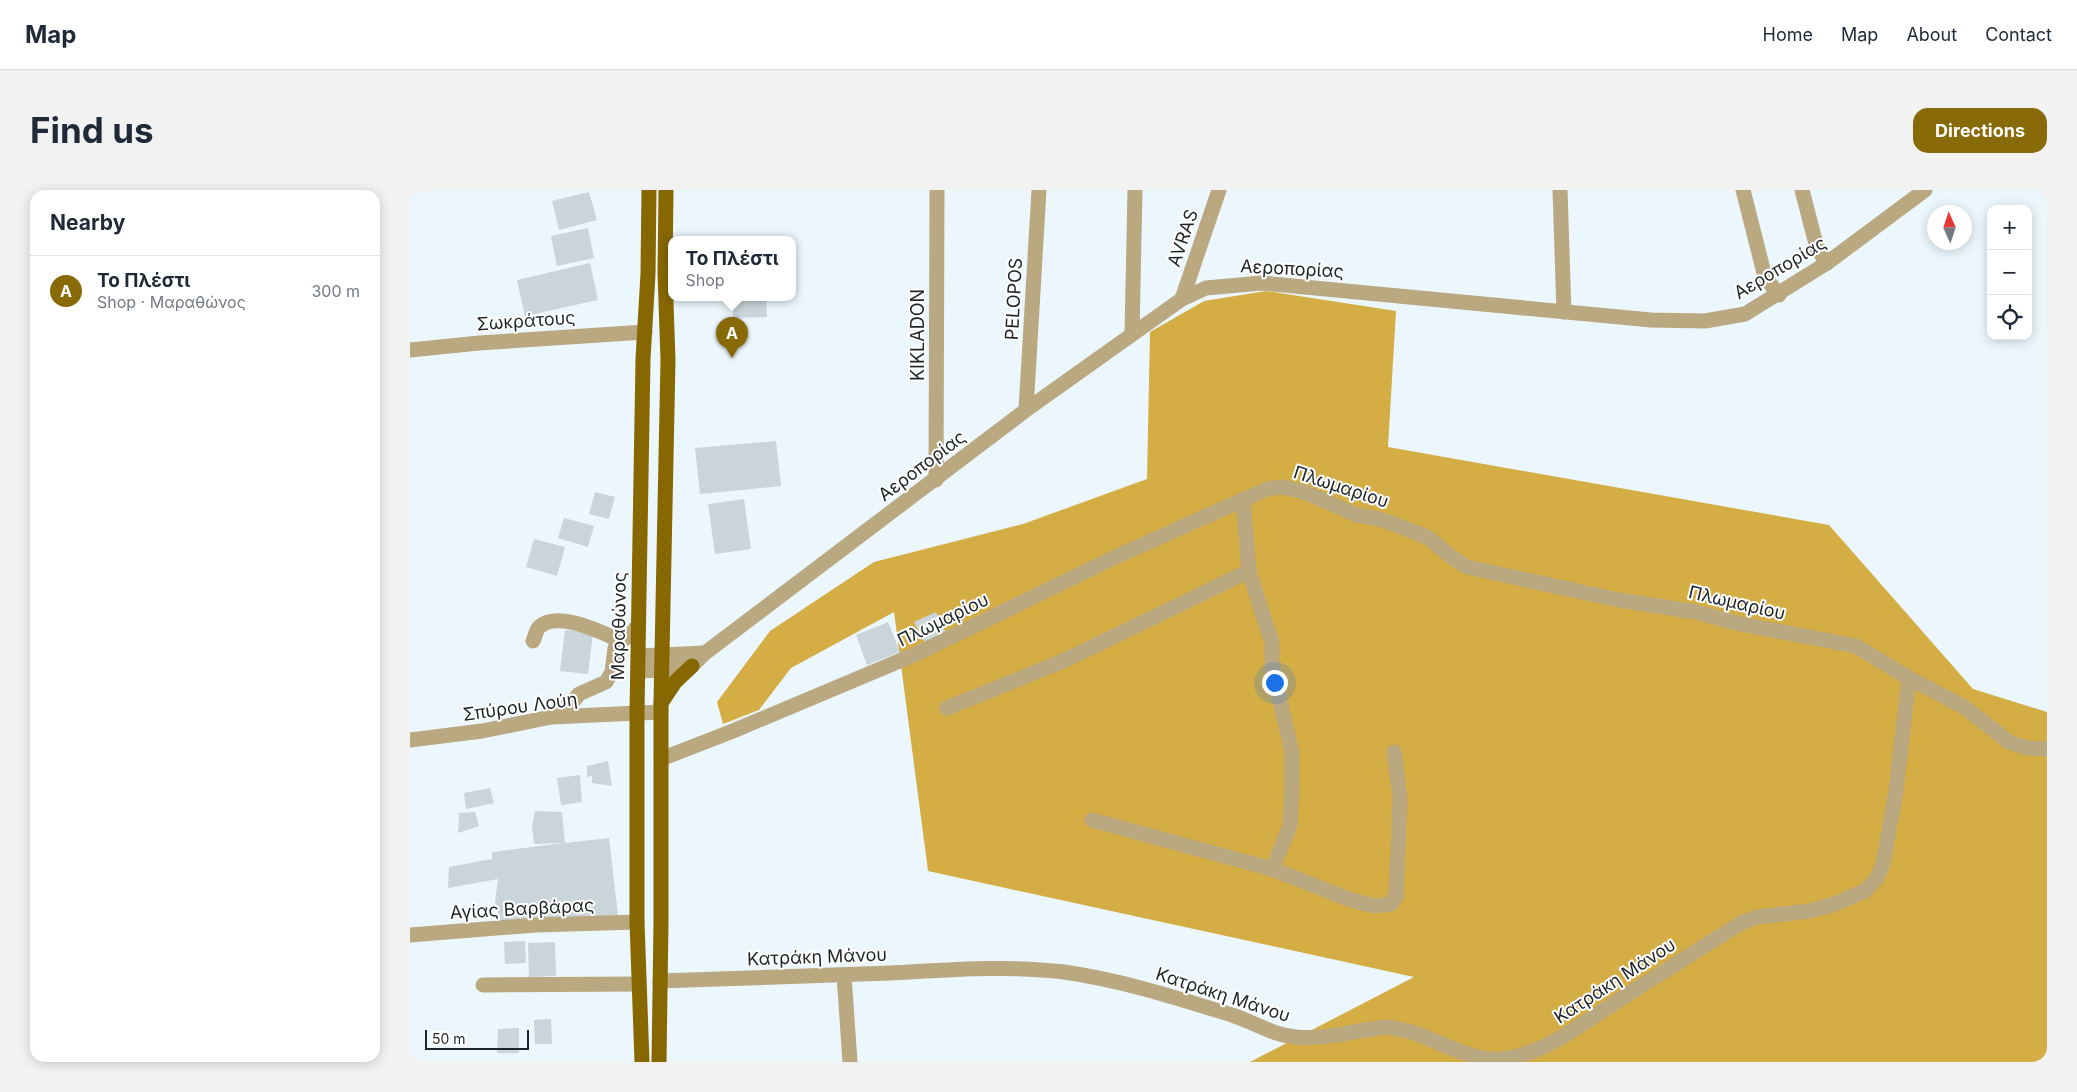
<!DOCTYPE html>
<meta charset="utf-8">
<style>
:root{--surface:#fff;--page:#f2f2f3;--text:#1f2937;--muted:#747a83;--line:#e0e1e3;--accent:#896a08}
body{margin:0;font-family:Inter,sans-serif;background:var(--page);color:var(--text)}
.controls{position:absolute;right:15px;top:15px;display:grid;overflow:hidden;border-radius:10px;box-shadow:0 2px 12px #0003}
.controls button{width:45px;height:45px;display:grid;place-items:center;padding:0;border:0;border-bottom:1px solid var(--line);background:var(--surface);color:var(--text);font:25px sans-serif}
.compass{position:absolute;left:1517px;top:15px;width:45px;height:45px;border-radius:50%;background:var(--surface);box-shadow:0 2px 12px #0003;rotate:357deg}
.scale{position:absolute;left:15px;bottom:12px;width:104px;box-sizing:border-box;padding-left:5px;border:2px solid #1f2426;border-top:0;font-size:14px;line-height:18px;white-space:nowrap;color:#1f2426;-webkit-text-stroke:4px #fff;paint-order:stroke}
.you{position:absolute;left:864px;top:492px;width:18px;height:18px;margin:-12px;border:4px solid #fff;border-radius:50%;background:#1a73e8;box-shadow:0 0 0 8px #1a73e833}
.badge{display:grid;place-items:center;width:32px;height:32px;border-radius:50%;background:var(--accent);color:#fff;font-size:16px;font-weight:700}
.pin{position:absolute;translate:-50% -41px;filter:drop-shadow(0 1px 2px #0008)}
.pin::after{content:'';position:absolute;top:26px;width:18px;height:15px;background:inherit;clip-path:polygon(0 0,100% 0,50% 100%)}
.popup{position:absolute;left:258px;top:46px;width:128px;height:65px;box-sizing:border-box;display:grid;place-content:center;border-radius:10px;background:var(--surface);filter:drop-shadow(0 1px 4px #0005);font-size:16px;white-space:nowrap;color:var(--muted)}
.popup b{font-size:19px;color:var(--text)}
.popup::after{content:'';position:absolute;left:50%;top:100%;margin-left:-10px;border:10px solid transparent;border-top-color:var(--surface)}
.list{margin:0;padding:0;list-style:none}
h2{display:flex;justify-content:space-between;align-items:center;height:65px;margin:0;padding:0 20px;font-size:21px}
h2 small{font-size:16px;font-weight:400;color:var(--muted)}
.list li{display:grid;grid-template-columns:32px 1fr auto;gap:15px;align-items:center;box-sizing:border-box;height:70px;padding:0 20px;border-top:1px solid var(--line)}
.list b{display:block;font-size:19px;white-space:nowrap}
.list p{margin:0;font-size:16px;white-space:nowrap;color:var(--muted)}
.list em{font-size:16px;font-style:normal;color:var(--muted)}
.icon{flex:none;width:28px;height:28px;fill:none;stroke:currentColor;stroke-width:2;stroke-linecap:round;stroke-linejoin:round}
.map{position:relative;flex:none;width:1637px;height:872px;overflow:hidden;border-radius:15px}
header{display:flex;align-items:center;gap:30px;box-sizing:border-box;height:70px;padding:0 25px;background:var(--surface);border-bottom:1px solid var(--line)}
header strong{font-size:24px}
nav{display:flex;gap:28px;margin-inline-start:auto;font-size:18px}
.intro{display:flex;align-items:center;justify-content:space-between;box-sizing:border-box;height:120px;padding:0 30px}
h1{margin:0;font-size:35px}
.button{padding:12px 22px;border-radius:15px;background:var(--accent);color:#fff;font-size:18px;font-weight:700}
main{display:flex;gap:30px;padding:0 30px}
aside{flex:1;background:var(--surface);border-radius:15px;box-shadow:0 2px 12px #0003}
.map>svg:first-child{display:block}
.forest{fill:#d5ad45}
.building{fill:#c9d5db}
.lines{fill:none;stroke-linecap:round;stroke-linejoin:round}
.minor{stroke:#baa880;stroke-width:15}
.major{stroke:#876800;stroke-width:15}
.labels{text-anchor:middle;stroke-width:4;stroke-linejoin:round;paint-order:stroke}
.street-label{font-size:18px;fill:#1f2426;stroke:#fff}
</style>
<header>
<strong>Map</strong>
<nav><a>Home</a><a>Map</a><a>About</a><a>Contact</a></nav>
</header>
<div class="intro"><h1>Find us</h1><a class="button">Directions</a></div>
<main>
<aside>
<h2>Nearby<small></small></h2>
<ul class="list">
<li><span class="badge">A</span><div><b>Το Πλέστι</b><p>Shop · Μαραθώνος</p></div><em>300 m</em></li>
</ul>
</aside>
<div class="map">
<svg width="1637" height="872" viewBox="0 0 1637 872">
<rect width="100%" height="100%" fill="#ebf7fd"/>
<path class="forest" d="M856,101L986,121L978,257L1419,335L1563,499L1637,522V872H840L1004,787L518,681L484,422L381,478L349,520L313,534L307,512L360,441L464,372L613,334L737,289L740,142L794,111Z"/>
<g class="building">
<path d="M179,2L187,30L149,40L142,11Z"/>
<path d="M178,38L184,68L147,76L141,46Z"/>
<path d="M180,73L188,110L115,126L107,90Z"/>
<path d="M322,107H356L357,127L323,128Z"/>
<path d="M366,251L371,296L290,304L285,258Z"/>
<path d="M185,302L205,307L199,329L179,324Z"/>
<path d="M334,309L341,359L305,364L298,314Z"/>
<path d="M154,328L184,336L178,357L148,348Z"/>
<path d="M124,349L155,357L147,386L116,377Z"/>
<path d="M526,422L536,443L515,453L504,432Z"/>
<path d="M478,432L490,462L457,475L446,445Z"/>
<path d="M155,440L183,443L178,484L150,481Z"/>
<path d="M198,571L202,596L182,593V586L177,587V576Z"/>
<path d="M170,585L172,612L151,615L147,588Z"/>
<path d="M80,598L84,613L56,619L54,603Z"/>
<path d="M125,621L152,622L155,653L199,648L208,725L91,734L85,712L88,689L38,698L39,677L82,669V662L153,653L124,654L122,636Z"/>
<path d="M65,622L69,636L48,643L49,623Z"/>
<path d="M115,751L116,773L95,774L94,752Z"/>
<path d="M145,752L146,786L119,787L118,753Z"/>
<path d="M141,829L142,854H125L124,830Z"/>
<path d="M109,838V863H87L88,839Z"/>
</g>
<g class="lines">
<g class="minor">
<path d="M1150,0L1154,122"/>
<path d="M1333,0L1355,87L1369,105"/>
<path d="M1392,0L1407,58L1417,73"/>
<path d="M772,109L809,0"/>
<path d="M722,144L725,0"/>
<path d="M0,160L69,153L235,142"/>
<path d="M616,220L629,0"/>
<path d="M526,290L527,0"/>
<path d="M833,309L839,381L862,453V476L882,562V599L880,636L862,679"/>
<path d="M123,451C125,447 126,441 129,437C148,420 191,442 211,451"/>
<path d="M228,466L295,463"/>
<path d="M228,481L251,480L282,476L295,463L616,220L772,109L796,98L852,93L1241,130L1295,131L1335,124L1417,73L1515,0"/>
<path d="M537,518L653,471L839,381"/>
<path d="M141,527L146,521L161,514L169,504L196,492L202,482L205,458L211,451L220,446L228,435"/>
<path d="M0,550L72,541L141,527L251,522"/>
<path d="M251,569L323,541L506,464L701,369L857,299L873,297L897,303L946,325L969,329L992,337L1019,348L1040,366L1057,377L1209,410L1286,422L1330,434L1446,456L1499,488L1554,517L1599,552L1617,558L1637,559"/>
<path d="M682,630L862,679L941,710L964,716L981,714L986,706L990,608L984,562"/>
<path d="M0,745L126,735L227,732"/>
<path d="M434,785L440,872"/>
<path d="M250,791C327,789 404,786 480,783C537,780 597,775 654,782C711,790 767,808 822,825C844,832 862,845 886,847C915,850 947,840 976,837C1013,840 1044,865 1080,869C1126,872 1176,831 1212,808C1252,783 1292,758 1331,733L1347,727L1399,721L1422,715L1455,701L1467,688L1473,674L1486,601L1499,488"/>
<path d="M73,795L229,794"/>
</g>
<g class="major">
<path d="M251,513L265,492L282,476"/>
<path d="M232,872L227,732V523L233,169L238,84L239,0"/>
<path d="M249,872L251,732V513L258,170L255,83L256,0"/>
</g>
</g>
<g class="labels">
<g class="street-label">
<text transform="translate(773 48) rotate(-71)" y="6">AVRAS</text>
<text transform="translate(1370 78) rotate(-31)" y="6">Αεροπορίας</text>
<text transform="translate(882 79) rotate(3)" y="6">Αεροπορίας</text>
<text transform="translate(604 109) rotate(-87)" y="6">PELOPOS</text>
<text transform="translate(116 131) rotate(-4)" y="6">Σωκράτους</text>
<text transform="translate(508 145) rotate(-90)" y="6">KIKLADON</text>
<text transform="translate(512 276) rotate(-37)" y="6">Αεροπορίας</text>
<text transform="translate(931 297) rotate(18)" y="6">Πλωμαρίου</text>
<text transform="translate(1327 413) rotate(13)" y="6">Πλωμαρίου</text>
<text transform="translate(533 430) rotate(-26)" y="6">Πλωμαρίου</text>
<text transform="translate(209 436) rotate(-89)" y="6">Μαραθώνος</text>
<text transform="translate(110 517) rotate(-8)" y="6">Σπύρου Λούη</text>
<text transform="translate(112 719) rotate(-3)" y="6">Αγίας Βαρβάρας</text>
<text transform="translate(407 767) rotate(-2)" y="6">Κατράκη Μάνου</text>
<text transform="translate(1205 791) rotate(-33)" y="6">Κατράκη Μάνου</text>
<text transform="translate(813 805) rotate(18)" y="6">Κατράκη Μάνου</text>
</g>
</g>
</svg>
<div class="controls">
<button>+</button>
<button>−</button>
<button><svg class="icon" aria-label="locate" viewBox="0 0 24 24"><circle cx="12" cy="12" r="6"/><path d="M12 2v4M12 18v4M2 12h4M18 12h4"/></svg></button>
</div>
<svg class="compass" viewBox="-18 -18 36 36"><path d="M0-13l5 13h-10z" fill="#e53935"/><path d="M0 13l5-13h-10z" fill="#747a83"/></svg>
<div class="scale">50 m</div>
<div class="you"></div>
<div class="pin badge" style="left:322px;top:168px">A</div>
<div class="popup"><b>Το Πλέστι</b>Shop</div>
</div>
</main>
